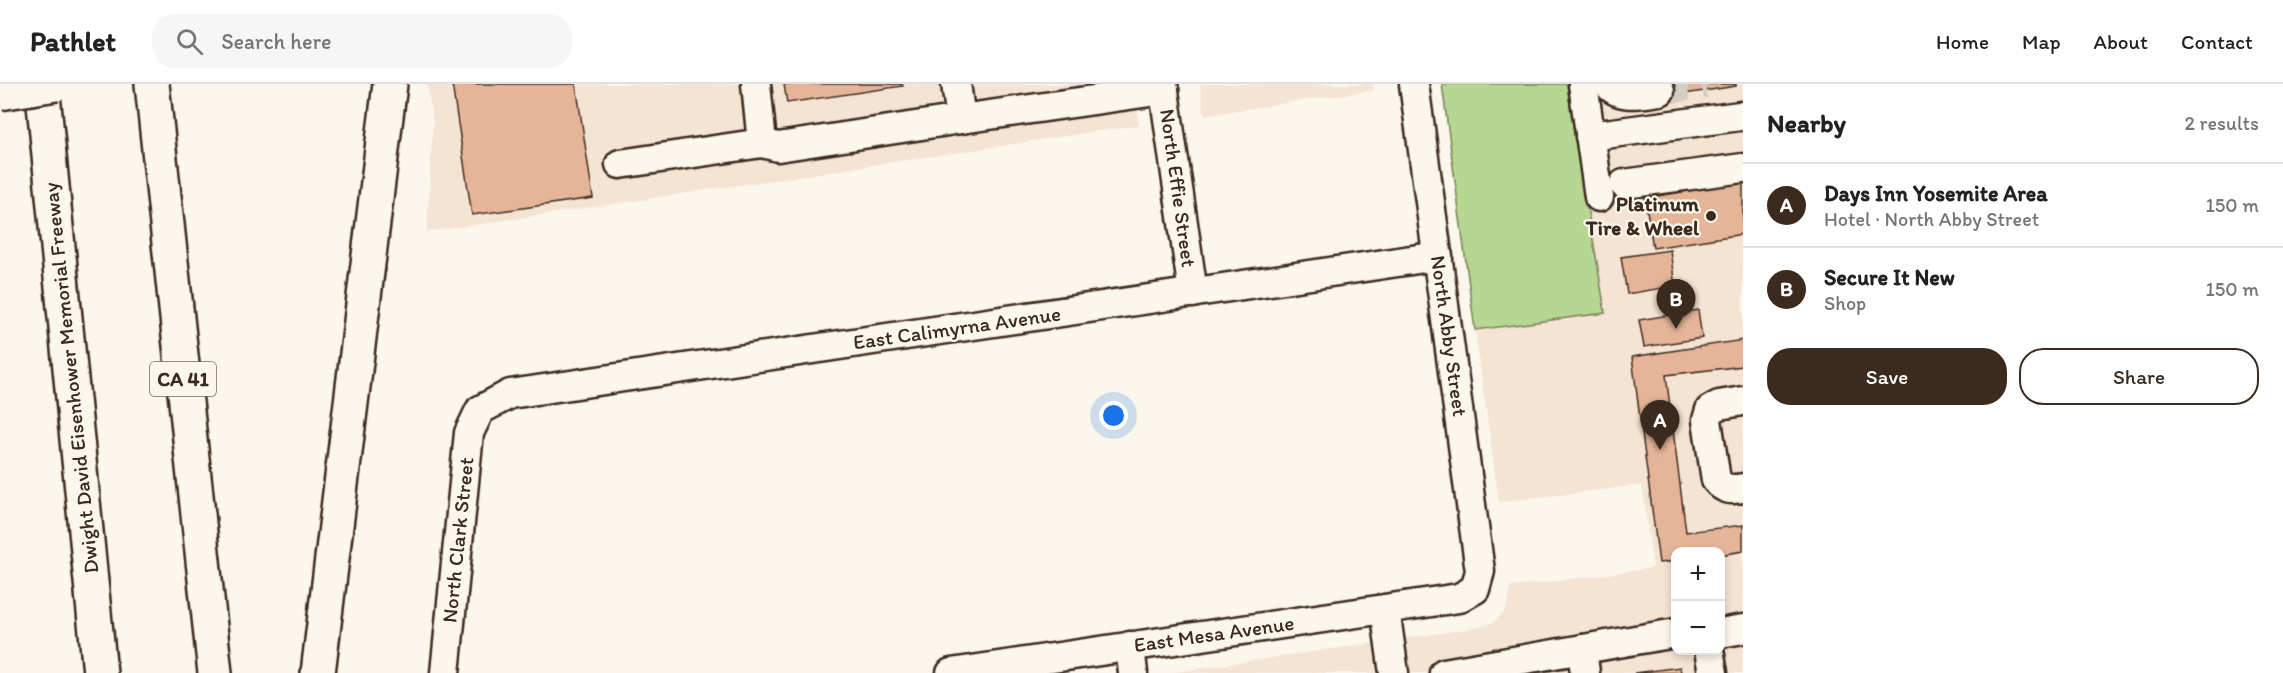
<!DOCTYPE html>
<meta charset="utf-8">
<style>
:root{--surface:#fff;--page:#f6f6f6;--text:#222;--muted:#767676;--line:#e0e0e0;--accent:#3b2a1e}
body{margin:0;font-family:Itim,sans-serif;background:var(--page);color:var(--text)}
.controls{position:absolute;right:18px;bottom:18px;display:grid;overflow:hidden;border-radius:12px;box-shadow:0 3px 9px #0003}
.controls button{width:54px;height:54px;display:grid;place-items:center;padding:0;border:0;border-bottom:2px solid var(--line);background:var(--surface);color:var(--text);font:30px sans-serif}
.you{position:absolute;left:1114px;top:332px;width:21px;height:21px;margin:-15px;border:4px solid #fff;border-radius:50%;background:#1a73e8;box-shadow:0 0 0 9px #1a73e833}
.badge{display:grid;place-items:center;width:39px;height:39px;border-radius:50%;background:var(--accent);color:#fff;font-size:20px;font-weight:700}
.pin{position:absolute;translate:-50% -50px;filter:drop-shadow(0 2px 3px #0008)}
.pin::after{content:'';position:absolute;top:32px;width:21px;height:18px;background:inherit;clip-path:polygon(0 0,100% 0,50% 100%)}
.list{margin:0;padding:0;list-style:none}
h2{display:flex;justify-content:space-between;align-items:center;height:78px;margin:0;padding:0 24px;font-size:26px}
h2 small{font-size:20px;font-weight:400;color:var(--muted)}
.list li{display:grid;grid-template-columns:39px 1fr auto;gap:18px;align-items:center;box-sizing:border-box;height:84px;padding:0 24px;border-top:2px solid var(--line)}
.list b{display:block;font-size:22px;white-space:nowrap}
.list p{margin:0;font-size:20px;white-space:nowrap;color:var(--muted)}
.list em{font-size:20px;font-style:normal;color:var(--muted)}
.actions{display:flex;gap:12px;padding:18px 24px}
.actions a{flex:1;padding:14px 0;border:2px solid var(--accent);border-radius:24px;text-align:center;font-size:21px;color:var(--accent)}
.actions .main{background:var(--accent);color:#fff}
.icon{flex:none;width:33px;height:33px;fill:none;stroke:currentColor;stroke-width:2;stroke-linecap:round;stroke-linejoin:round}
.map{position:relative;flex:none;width:1743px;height:589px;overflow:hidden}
header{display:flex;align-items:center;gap:36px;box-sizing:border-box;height:84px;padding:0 30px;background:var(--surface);border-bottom:2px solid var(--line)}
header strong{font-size:28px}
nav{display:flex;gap:33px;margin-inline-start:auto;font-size:21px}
.search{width:420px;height:54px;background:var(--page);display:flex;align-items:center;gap:15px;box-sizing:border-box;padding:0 21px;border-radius:24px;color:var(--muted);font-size:22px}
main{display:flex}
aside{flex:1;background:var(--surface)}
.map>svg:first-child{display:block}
.built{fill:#f5e3d3;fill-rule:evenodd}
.green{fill:#b5d791;stroke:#788058;stroke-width:1.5}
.building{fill:#e6b598;stroke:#3b2a1e;stroke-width:1.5}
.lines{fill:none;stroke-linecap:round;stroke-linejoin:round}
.minor-tunnel{stroke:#d5cec3;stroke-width:28;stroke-dasharray:28 14;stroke-linecap:butt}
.minor-casing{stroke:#3b2a1e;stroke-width:33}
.highway-casing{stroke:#3b2a1e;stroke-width:38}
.minor{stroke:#fbf7ec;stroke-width:28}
.highway{stroke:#fbf7ec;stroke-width:33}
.major-bridge-casing{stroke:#3b2a1e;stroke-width:38;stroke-linecap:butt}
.major-bridge{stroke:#fbf7ec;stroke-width:33}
.poi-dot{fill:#3b2a1e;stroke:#fbf7ec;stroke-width:2}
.labels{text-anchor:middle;stroke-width:4.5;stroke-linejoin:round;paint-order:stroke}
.shield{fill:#fbf7ec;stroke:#75685c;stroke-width:1.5}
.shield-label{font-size:20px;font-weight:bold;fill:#3b2a1e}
.street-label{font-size:21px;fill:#3b2a1e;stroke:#fbf7ec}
.poi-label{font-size:21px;font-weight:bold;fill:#3b2a1e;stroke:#fbf7ec;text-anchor:end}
</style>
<header>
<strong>Pathlet</strong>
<div class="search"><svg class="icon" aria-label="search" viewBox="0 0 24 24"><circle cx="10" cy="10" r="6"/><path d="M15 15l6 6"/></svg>Search here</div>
<nav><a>Home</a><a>Map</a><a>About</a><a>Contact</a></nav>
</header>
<main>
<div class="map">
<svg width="1743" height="589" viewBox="0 0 1743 589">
<rect width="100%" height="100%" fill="#fbf7ec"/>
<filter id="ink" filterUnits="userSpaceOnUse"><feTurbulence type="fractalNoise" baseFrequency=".0167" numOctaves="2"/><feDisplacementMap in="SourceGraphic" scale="12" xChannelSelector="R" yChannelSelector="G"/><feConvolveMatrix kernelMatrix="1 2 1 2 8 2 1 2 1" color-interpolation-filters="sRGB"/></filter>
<g filter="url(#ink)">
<g class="built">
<path d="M427,0H1134L1139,41L427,148L433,38Z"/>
<path d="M1200,0H1373L1374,6L1204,31Z"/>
<path d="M1590,0H1743V589H1169L1481,543L1494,538L1504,529L1509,517L1510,503L1653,484L1642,401L1499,418L1475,246L1604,228L1588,121ZM1676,468H1720V566H1676Z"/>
</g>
<path class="green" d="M1442,0H1567C1577,77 1594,152 1605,229L1475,246Z"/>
<g class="building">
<path d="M452,0H576L593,114L472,131Z"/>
<path d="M784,0H902L903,2L787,19Z"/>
<path d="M1663,0H1736V2L1665,13Z"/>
<path d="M1743,98V150L1653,164L1645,114Z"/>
<path d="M1670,166L1675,202L1627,210L1621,173Z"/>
<path d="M1698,226L1702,254L1644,263L1639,236Z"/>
<path d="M1743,256V282L1666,291L1686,448L1743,441V467L1720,471V468H1676V477L1659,479L1632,273Z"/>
<path d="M1680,583L1681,589H1634Z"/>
</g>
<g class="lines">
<path class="minor-tunnel" d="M1660,7L1705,0"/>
<defs>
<g id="minor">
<path d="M756,0L762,59L778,63L961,35"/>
<path d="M956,0L961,35L1164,6"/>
<path d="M1163,0L1193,209"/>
<path d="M1583,0L1599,113"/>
<path d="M1608,0C1619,15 1644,9 1660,7"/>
<path d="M1590,52L1740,32"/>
<path d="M620,80L762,59"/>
<path d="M1624,100L1743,84"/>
<path d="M1743,317L1719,321L1710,326L1707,336L1716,396C1724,406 1731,406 1743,404"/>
<path d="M1385,525L1394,589"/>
<path d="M1720,549L1743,545"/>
<path d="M1130,562L1133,589"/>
<path d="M1582,565L1585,589"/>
<path d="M1709,566L1713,589"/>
<path d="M445,589L469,349L480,326L510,310L1438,172"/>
<path d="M951,589L1459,514L1475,505L1480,487L1414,0"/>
<path d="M1444,589L1676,549"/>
</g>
<g id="highway">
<path d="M42,0L100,589"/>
<path d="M152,0L215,589"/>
<path d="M318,589L390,0"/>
</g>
</defs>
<use href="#minor" class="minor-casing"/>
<use href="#highway" class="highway-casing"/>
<use href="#minor" class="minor"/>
<use href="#highway" class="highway"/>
<defs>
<path id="major-bridge" d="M0,9L56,0"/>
</defs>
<use href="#major-bridge" class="major-bridge-casing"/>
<use href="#major-bridge" class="major-bridge"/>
</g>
</g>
<circle class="poi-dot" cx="1711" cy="132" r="6"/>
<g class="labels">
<rect class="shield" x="150" y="278" width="66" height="34" rx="4.5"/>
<g class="shield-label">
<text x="183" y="302">CA 41</text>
</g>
<g class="street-label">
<text transform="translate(1178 104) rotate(82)" y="7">North Effie Street</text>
<text transform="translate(957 244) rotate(-8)" y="7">East Calimyrna Avenue</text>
<text transform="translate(1449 252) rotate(82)" y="7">North Abby Street</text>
<text transform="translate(71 294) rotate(-96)" y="7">Dwight David Eisenhower Memorial Freeway</text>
<text transform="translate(458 456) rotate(-84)" y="7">North Clark Street</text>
<text transform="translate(1214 550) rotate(-8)" y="7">East Mesa Avenue</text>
</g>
<g class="poi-label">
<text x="1699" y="127">Platinum<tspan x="1699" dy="24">Tire &amp; Wheel</tspan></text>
</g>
</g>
</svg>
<div class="controls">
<button>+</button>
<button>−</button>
</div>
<div class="you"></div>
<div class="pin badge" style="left:1660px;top:366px">A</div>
<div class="pin badge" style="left:1676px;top:245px">B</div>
</div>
<aside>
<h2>Nearby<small>2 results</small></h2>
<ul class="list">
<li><span class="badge">A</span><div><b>Days Inn Yosemite Area</b><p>Hotel · North Abby Street</p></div><em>150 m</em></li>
<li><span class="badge">B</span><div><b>Secure It New</b><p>Shop</p></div><em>150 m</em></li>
</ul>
<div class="actions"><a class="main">Save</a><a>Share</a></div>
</aside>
</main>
